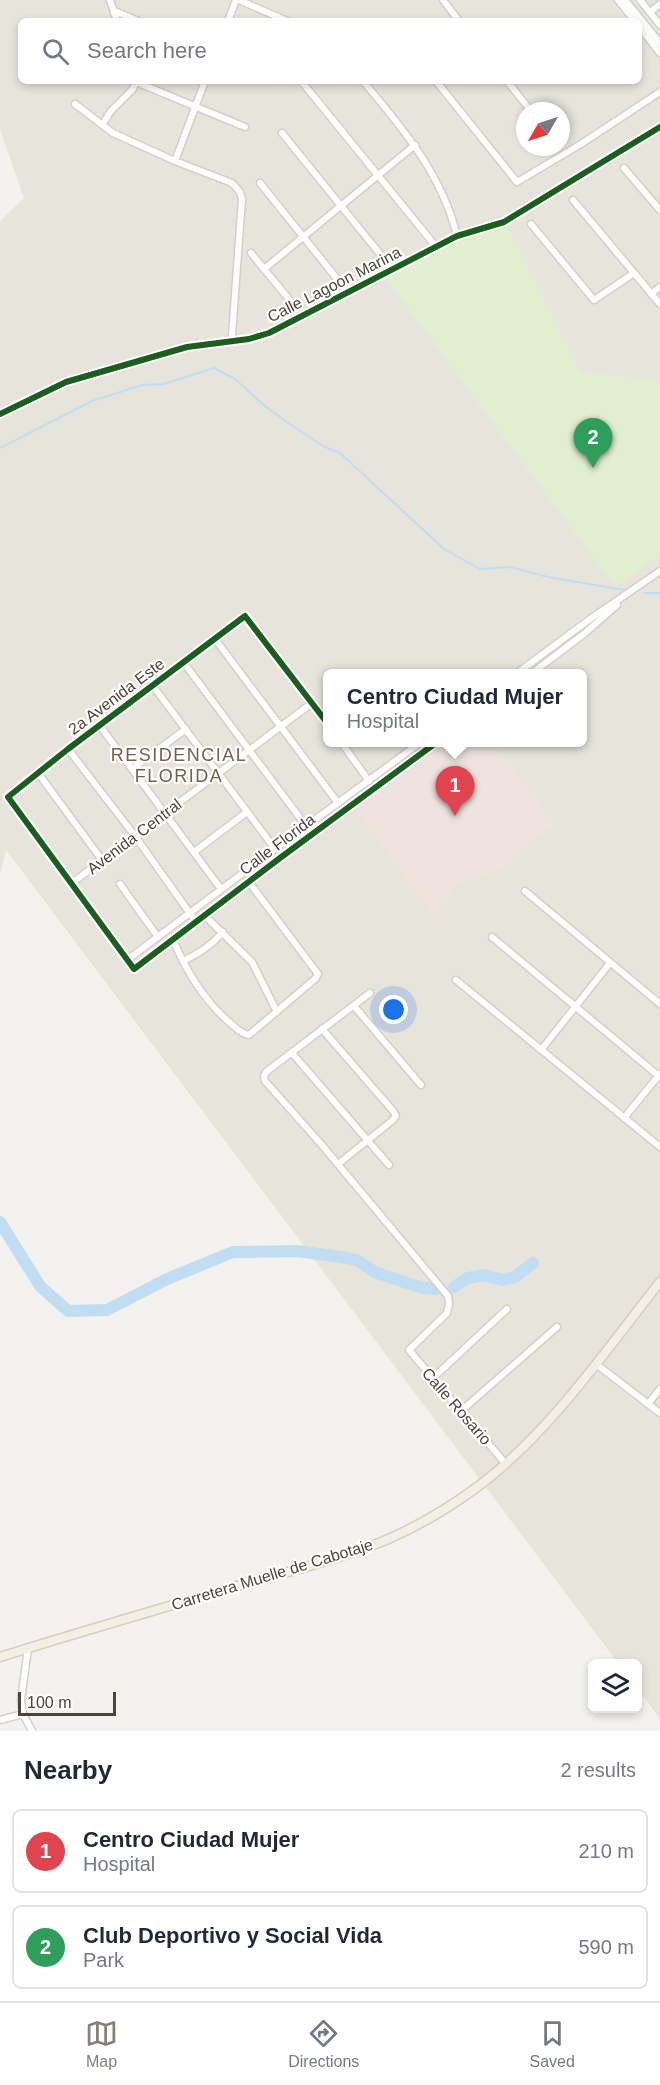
<!DOCTYPE html>
<style>
:root{--surface:#fff;--page:#f6f6f7;--text:#1f2937;--muted:#747a83;--line:#e0e1e3;--accent:#868178}
body{margin:0;font-family:Arial,sans-serif;background:var(--page);color:var(--text)}
.controls{position:absolute;right:18px;bottom:18px;display:grid;overflow:hidden;border-radius:9px;box-shadow:0 3px 9px #0003}
.controls button{width:54px;height:54px;display:grid;place-items:center;padding:0;border:0;border-bottom:2px solid var(--line);background:var(--surface);color:var(--text);font:30px sans-serif}
.compass{position:absolute;left:516px;top:102px;width:54px;height:54px;border-radius:50%;background:var(--surface);box-shadow:0 3px 9px #0003;rotate:231deg}
.scale{position:absolute;left:18px;bottom:15px;width:98px;box-sizing:border-box;padding-left:6px;border:3px solid #4b4439;border-top:0;font-size:16px;line-height:21px;white-space:nowrap;color:#4b4439;-webkit-text-stroke:4px #fff;paint-order:stroke}
.you{position:absolute;left:394px;top:1010px;width:21px;height:21px;margin:-15px;border:4px solid #fff;border-radius:50%;background:#1a73e8;box-shadow:0 0 0 9px #1a73e833}
.badge{display:grid;place-items:center;width:39px;height:39px;border-radius:50%;background:var(--accent);color:#fff;font-size:20px;font-weight:700}
.pin{position:absolute;translate:-50% -50px;filter:drop-shadow(0 2px 3px #0008)}
.pin::after{content:'';position:absolute;top:32px;width:21px;height:18px;background:inherit;clip-path:polygon(0 0,100% 0,50% 100%)}
.popup{position:absolute;left:323px;top:669px;width:264px;height:78px;box-sizing:border-box;display:grid;place-content:center;border-radius:9px;background:var(--surface);filter:drop-shadow(0 2px 4px #0005);font-size:20px;white-space:nowrap;color:var(--muted)}
.popup b{font-size:22px;color:var(--text)}
.popup::after{content:'';position:absolute;left:50%;top:100%;margin-left:-12px;border:12px solid transparent;border-top-color:var(--surface)}
.list{margin:0;padding:0;list-style:none}
h2{display:flex;justify-content:space-between;align-items:center;height:78px;margin:0;padding:0 24px;font-size:26px}
h2 small{font-size:20px;font-weight:400;color:var(--muted)}
.list li{display:grid;grid-template-columns:39px 1fr auto;gap:18px;align-items:center;box-sizing:border-box;height:84px;margin:0 12px 12px;padding:0 12px;border:2px solid var(--line);border-radius:9px}
.list b{display:block;font-size:22px;white-space:nowrap}
.list p{margin:0;font-size:20px;white-space:nowrap;color:var(--muted)}
.list em{font-size:20px;font-style:normal;color:var(--muted)}
.icon{flex:none;width:33px;height:33px;fill:none;stroke:currentColor;stroke-width:2;stroke-linecap:round;stroke-linejoin:round}
.map{position:relative;flex:none;width:660px;height:1731px;overflow:hidden}
.search{position:absolute;background:var(--surface);box-shadow:0 3px 9px #0003;left:18px;right:18px;top:18px;height:66px;display:flex;align-items:center;gap:15px;box-sizing:border-box;padding:0 21px;border-radius:9px;color:var(--muted);font-size:22px}
.sheet{height:270px;background:var(--surface)}
nav{display:flex;justify-content:space-around;align-items:center;box-sizing:border-box;height:84px;border-top:2px solid var(--line);background:var(--surface);font-size:16px;color:var(--muted)}
nav a{display:grid;justify-items:center;gap:3px}
nav .on{color:var(--accent)}
.map>svg:first-child{display:block}
.residential{fill:#e7e4dc;fill-rule:evenodd}
.medical{fill:#eee3df}
.green{fill:#e1eecf}
.lines{fill:none;stroke-linecap:round;stroke-linejoin:round}
.stream{stroke:#c0ddf1;stroke-width:2}
.river{stroke:#c0ddf1;stroke-width:12}
.minor-casing{stroke:#d2d0cb;stroke-width:9}
.major-casing{stroke:#d6cebb;stroke-width:11}
.minor{stroke:#fdfdfc;stroke-width:6}
.major{stroke:#f2efe6;stroke-width:8}
.cycleway-casing{stroke:#fff;stroke-width:10}
.cycleway{stroke:#1b5e20;stroke-width:6}
.labels{text-anchor:middle;stroke-width:4.5;stroke-linejoin:round;paint-order:stroke}
.street-label{font-size:16px;fill:#4b4439;stroke:#fff}
.neighbourhood-label{font-size:18px;letter-spacing:1.5px;fill:#6e6250;stroke:#fff}
</style>
<div class="map">
<svg width="660" height="1731" viewBox="0 0 660 1731">
<rect width="100%" height="100%" fill="#f4f2ee"/>
<path class="residential" d="M0,0H660V1719L638,1689V1664L618,1663L6,850L0,875V221L24,198L0,130ZM21,21H639V81H21ZM525,111H561V147H525ZM328,674H582V742H328Z"/>
<path class="medical" d="M442,743H494L555,825L536,838L502,869L483,878L473,879L461,883L446,900L435,917L354,808Z"/>
<path class="green" d="M507,225L580,371L660,381V555L616,587L385,278L464,237Z"/>
<g class="lines">
<g class="stream">
<path d="M0,448L92,401L142,385L164,384L214,368L235,379L266,407L297,429L323,446L340,453L444,549L480,569L510,567L548,577L624,590"/>
<path d="M644,593H660"/>
</g>
<g class="river">
<path d="M0,1222L40,1286L68,1311L107,1310L167,1279L233,1252L297,1251L347,1258L356,1260L375,1272L392,1278L423,1288L436,1289"/>
<path d="M454,1287L468,1278L484,1275L502,1280L515,1277L533,1263"/>
</g>
<defs>
<g id="minor">
<path d="M110,0L117,21"/>
<path d="M239,0L287,21"/>
<path d="M443,0L459,21"/>
<path d="M618,0L635,21"/>
<path d="M625,0L660,43"/>
<path d="M640,0L660,25"/>
<path d="M650,12L660,4"/>
<path d="M114,13L117,12L138,21"/>
<path d="M228,21L236,0"/>
<path d="M639,26L660,53"/>
<path d="M363,81C403,129 442,174 457,236"/>
<path d="M436,81L517,182L581,144L660,92"/>
<path d="M507,81L531,111"/>
<path d="M136,82L245,127"/>
<path d="M302,82L433,243"/>
<path d="M75,104L113,133L175,161L232,183L240,192L242,199L232,335L234,341"/>
<path d="M102,125L111,111L133,89L136,81"/>
<path d="M282,133L393,270"/>
<path d="M175,161L205,81"/>
<path d="M624,168L660,210"/>
<path d="M260,183L342,285"/>
<path d="M573,200L660,304"/>
<path d="M531,224L594,300L634,273"/>
<path d="M251,253L297,309"/>
<path d="M264,269L415,145"/>
<path d="M651,294L660,287"/>
<path d="M0,414L66,382L187,347L249,339L269,333L457,236L504,222L660,127"/>
<path d="M215,639L338,803"/>
<path d="M184,663L306,826"/>
<path d="M516,674L590,619L660,571"/>
<path d="M531,674L585,633L617,605"/>
<path d="M153,686L275,849"/>
<path d="M328,724L245,616L68,749L8,797L134,969L280,858L437,742"/>
<path d="M100,726L221,889"/>
<path d="M341,742L369,781"/>
<path d="M68,749L135,836L196,922"/>
<path d="M132,769L186,729"/>
<path d="M38,773L102,860"/>
<path d="M194,852L247,812"/>
<path d="M72,883L312,703"/>
<path d="M120,884L158,937"/>
<path d="M525,891L660,1004"/>
<path d="M205,916L252,962L277,1012"/>
<path d="M492,937L660,1077"/>
<path d="M173,940C187,972 203,999 229,1022C235,1027 241,1034 249,1035L316,978L318,974L249,882"/>
<path d="M127,960L275,849L421,742"/>
<path d="M183,961C199,953 211,946 223,932"/>
<path d="M456,980L660,1147"/>
<path d="M370,993L266,1072L264,1076L265,1081L321,1144L448,1296L449,1304L447,1313L409,1350L505,1463"/>
<path d="M354,1006L421,1085"/>
<path d="M322,1029L394,1112L396,1116L393,1120L338,1164"/>
<path d="M541,1050L610,963"/>
<path d="M292,1053L389,1165"/>
<path d="M624,1118L660,1074"/>
<path d="M596,1364L660,1413"/>
<path d="M433,1378L507,1309"/>
<path d="M648,1404L660,1389"/>
<path d="M461,1411L557,1327"/>
<path d="M28,1648L21,1700L23,1714L32,1731"/>
<path d="M0,1720L23,1714"/>
</g>
<path id="major" d="M0,1657C76,1633 153,1611 230,1588C269,1577 309,1567 348,1554C394,1540 441,1514 480,1485C550,1432 606,1350 660,1282"/>
</defs>
<use href="#minor" class="minor-casing"/>
<use href="#major" class="major-casing"/>
<use href="#minor" class="minor"/>
<use href="#major" class="major"/>
<defs>
<g id="cycleway">
<path d="M0,414L66,382L187,347L249,339L269,333L457,236L504,222L660,127"/>
<path d="M328,724L245,616L68,749L8,797L134,969L280,858L437,742"/>
</g>
</defs>
<use href="#cycleway" class="cycleway-casing"/>
<use href="#cycleway" class="cycleway"/>
</g>
<g class="labels">
<g class="street-label">
<text transform="translate(334 284) rotate(-27)" y="6">Calle Lagoon Marina</text>
<text transform="translate(116 696) rotate(-37)" y="6">2a Avenida Este</text>
<text transform="translate(134 836) rotate(-37)" y="6">Avenida Central</text>
<text transform="translate(277 844) rotate(-37)" y="6">Calle Florida</text>
<text transform="translate(457 1406) rotate(49)" y="6">Calle Rosario</text>
<text transform="translate(272 1574) rotate(-17)" y="6">Carretera Muelle de Cabotaje</text>
</g>
<g class="neighbourhood-label">
<text x="179" y="761">RESIDENCIAL<tspan x="179" dy="21">FLORIDA</tspan></text>
</g>
</g>
</svg>
<div class="controls">
<button><svg class="icon" aria-label="layers" viewBox="0 0 24 24"><path d="M12 4l9 5-9 5-9-5zM3 14l9 5 9-5"/></svg></button>
</div>
<svg class="compass" viewBox="-18 -18 36 36"><path d="M0-13l5 13h-10z" fill="#e53935"/><path d="M0 13l5-13h-10z" fill="#747a83"/></svg>
<div class="scale">100 m</div>
<div class="you"></div>
<div class="pin badge" style="left:455px;top:816px;background:#e0444e">1</div>
<div class="popup"><b>Centro Ciudad Mujer</b>Hospital</div>
<div class="pin badge" style="left:593px;top:468px;background:#2e9e5b">2</div>
<div class="search"><svg class="icon" aria-label="search" viewBox="0 0 24 24"><circle cx="10" cy="10" r="6"/><path d="M15 15l6 6"/></svg>Search here</div>
</div>
<section class="sheet">
<h2>Nearby<small>2 results</small></h2>
<ul class="list">
<li><span class="badge" style="background:#e0444e">1</span><div><b>Centro Ciudad Mujer</b><p>Hospital</p></div><em>210 m</em></li>
<li><span class="badge" style="background:#2e9e5b">2</span><div><b>Club Deportivo y Social Vida</b><p>Park</p></div><em>590 m</em></li>
</ul>
</section>
<nav>
<a class="on"><svg class="icon" aria-label="map" viewBox="0 0 24 24"><path d="M3 6l6-2 6 2 6-2v14l-6 2-6-2-6 2zM9 4v14M15 6v14"/></svg>Map</a>
<a><svg class="icon" aria-label="directions" viewBox="0 0 24 24"><path d="M12 3l9 9-9 9-9-9zM9 14v-3h6M13 9l2 2-2 2"/></svg>Directions</a>
<a><svg class="icon" aria-label="saved" viewBox="0 0 24 24"><path d="M7 4h10v16l-5-4-5 4z"/></svg>Saved</a>
</nav>
